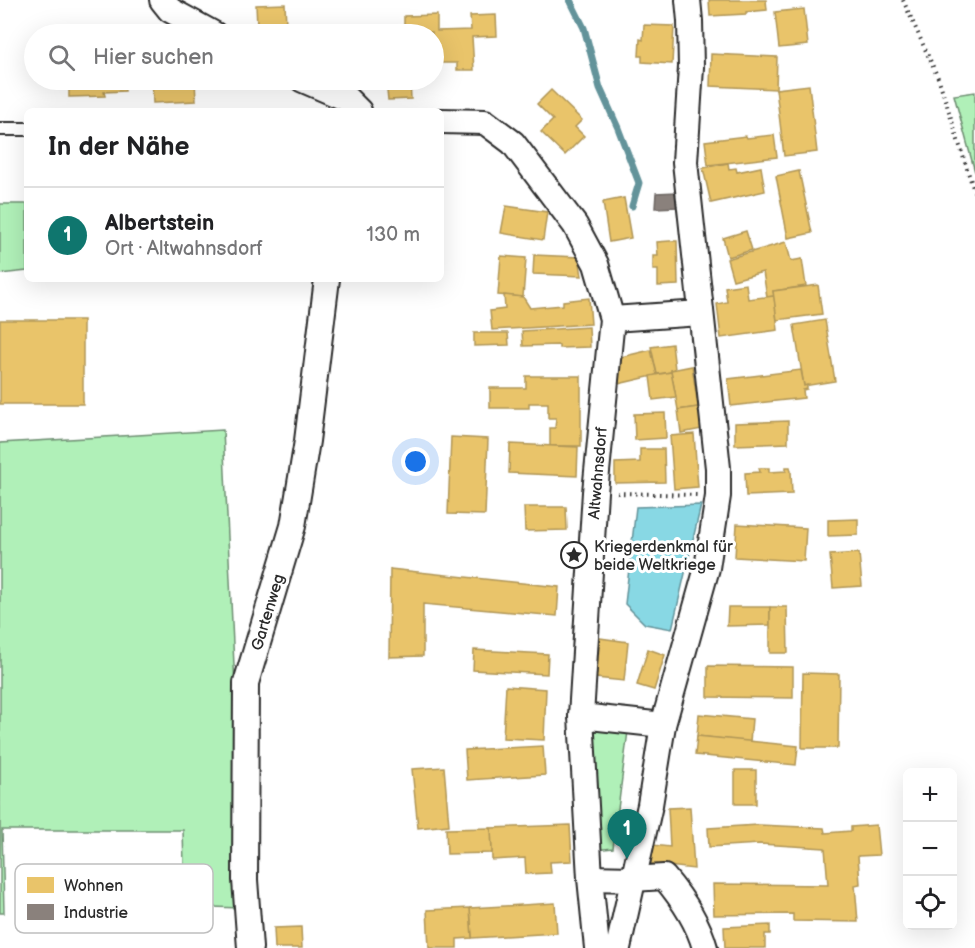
<!DOCTYPE html>
<html lang="de">
<meta charset="utf-8">
<style>
:root{--surface:#fff;--page:#f6f6f6;--text:#202124;--muted:#757577;--line:#e0e0e0;--accent:#0f766e}
body{margin:0;font-family:"Balsamiq Sans",sans-serif;background:var(--page);color:var(--text)}
.controls{position:absolute;right:18px;bottom:18px;display:grid;overflow:hidden;border-radius:9px;box-shadow:0 6px 24px #0002}
.controls button{width:54px;height:54px;display:grid;place-items:center;padding:0;border:0;border-bottom:2px solid var(--line);background:var(--surface);color:var(--text);font:30px sans-serif}
.you{position:absolute;left:416px;top:462px;width:21px;height:21px;margin:-15px;border:4px solid #fff;border-radius:50%;background:#1a73e8;box-shadow:0 0 0 9px #1a73e833}
.badge{display:grid;place-items:center;width:39px;height:39px;border-radius:50%;background:var(--accent);color:#fff;font-size:20px;font-weight:700}
.pin{position:absolute;translate:-50% -50px;filter:drop-shadow(0 2px 3px #0008)}
.pin::after{content:'';position:absolute;top:32px;width:21px;height:18px;background:inherit;clip-path:polygon(0 0,100% 0,50% 100%)}
.list{margin:0;padding:0;list-style:none}
h2{display:flex;justify-content:space-between;align-items:center;height:78px;margin:0;padding:0 24px;font-size:26px}
h2 small{font-size:20px;font-weight:400;color:var(--muted)}
.list li{display:grid;grid-template-columns:39px 1fr auto;gap:18px;align-items:center;box-sizing:border-box;height:96px;padding:0 24px;border-top:2px solid var(--line)}
.list b{display:block;font-size:22px;white-space:nowrap}
.list p{margin:0;font-size:20px;white-space:nowrap;color:var(--muted)}
.list em{font-size:20px;font-style:normal;color:var(--muted)}
.icon{flex:none;width:33px;height:33px;fill:none;stroke:currentColor;stroke-width:2;stroke-linecap:round;stroke-linejoin:round}
.map{position:relative;flex:none;width:975px;height:948px;overflow:hidden}
.search{position:absolute;background:var(--surface);box-shadow:0 6px 24px #0002;left:24px;top:24px;width:420px;height:66px;display:flex;align-items:center;gap:15px;box-sizing:border-box;padding:0 21px;border-radius:33px;color:var(--muted);font-size:22px}
.panel{position:absolute;background:var(--surface);box-shadow:0 6px 24px #0002;left:24px;top:108px;width:420px;height:174px;border-radius:9px}
.map>svg:first-child{display:block}
.green{fill:#b0f0b8;stroke:#6e8e72;stroke-width:1.5}
.water{fill:#88d8e4;stroke:#63939a;stroke-width:1.5}
.homes{fill:#e9c46a;stroke:#b09657;stroke-width:1.5}
.industry{fill:#8a817c;stroke:#6e6764;stroke-width:1.5}
.lines{fill:none;stroke-linecap:round;stroke-linejoin:round}
.stream{stroke:#63939a;stroke-width:7}
.lane-casing{stroke:#2b2b2b;stroke-width:16}
.street-casing{stroke:#2b2b2b;stroke-width:28}
.path{stroke:#2b2b2b;stroke-width:4;stroke-dasharray:1.5 4.5;stroke-linecap:butt}
.lane{stroke:#fff;stroke-width:12}
.street{stroke:#fff;stroke-width:24}
.labels{text-anchor:middle;stroke-width:6;stroke-linejoin:round;paint-order:stroke}
.street-label{font-size:16px;fill:#2b2b2b;stroke:#fff}
.poi-label{font-size:16px;fill:#2b2b2b;stroke:#fff;text-anchor:start}
.key{fill:#fff;stroke:#bfbfbf;stroke-width:1.5}
.key-label{font-size:16px;fill:#2b2b2b}
</style>
<div class="map">
<svg width="975" height="948" viewBox="0 0 975 948">
<rect width="100%" height="100%" fill="#fff"/>
<filter id="ink" filterUnits="userSpaceOnUse"><feTurbulence type="fractalNoise" baseFrequency=".0167" numOctaves="2"/><feDisplacementMap in="SourceGraphic" scale="12" xChannelSelector="R" yChannelSelector="G"/><feConvolveMatrix kernelMatrix="1 2 1 2 8 2 1 2 1" color-interpolation-filters="sRGB"/></filter>
<g filter="url(#ink)">
<g class="green">
<path d="M975,92V172L954,95Z"/>
<path d="M0,204H27V271L0,274Z"/>
<path d="M223,430L235,687L240,908L185,906L183,830H2L4,913H0V443Z"/>
<path d="M590,730L628,731L613,848L595,850Z"/>
</g>
<path class="water" d="M701,505L672,629L645,624L625,604L636,507Z"/>
<g class="homes">
<path d="M709,0H766L767,10L746,12V14L710,16Z"/>
<path d="M285,4L286,24L257,26L256,5Z"/>
<path d="M804,9L808,45L779,48L775,12Z"/>
<path d="M437,15V31L471,30L470,16L496,15L497,36L472,37L474,70H457V63H434L432,32L404,33V16Z"/>
<path d="M644,25L674,26L672,64L642,62V56H639L640,39L643,40Z"/>
<path d="M171,26V34H134V29Z"/>
<path d="M375,28V34H332V30Z"/>
<path d="M711,54L777,57L776,89L710,86Z"/>
<path d="M69,80H124L125,91L104,92L105,96L69,97Z"/>
<path d="M152,80H195L196,101L153,103Z"/>
<path d="M386,80H410L411,99L388,100Z"/>
<path d="M809,85L817,152L784,156L776,89Z"/>
<path d="M551,90L582,120L575,127L584,136L565,155L541,132L553,120L537,104Z"/>
<path d="M774,135L777,157L708,165L705,141L746,136L747,138Z"/>
<path d="M728,163L729,169L736,168L737,172L761,167L765,191L711,203L703,168Z"/>
<path d="M799,171L812,233L788,238L776,176Z"/>
<path d="M624,198L631,238L609,242L603,202Z"/>
<path d="M506,206L547,212L543,240L501,233Z"/>
<path d="M746,231L752,250L728,257L723,238Z"/>
<path d="M670,241H677L678,285L658,286V270H653V256H658L657,242Z"/>
<path d="M786,242L791,261L802,259L806,286L773,291L774,296L767,297L763,272L733,280L727,259Z"/>
<path d="M534,255L579,257L582,276L533,274Z"/>
<path d="M501,256L526,258L523,297L498,295Z"/>
<path d="M746,284L748,299L774,296L778,330L721,338L717,304L727,302L725,287Z"/>
<path d="M818,285L822,314L777,320L773,291Z"/>
<path d="M504,295L523,297L530,308L563,305V301L589,298L591,324L492,330L490,311L505,309Z"/>
<rect x="0" y="320" width="83" height="84"/>
<path d="M825,320L835,381L804,386L794,325Z"/>
<path d="M589,327L590,347L559,348V345L523,346L522,331Z"/>
<path d="M474,333H508L509,345L474,346Z"/>
<path d="M672,344L675,369L671,370V372L657,374L651,347Z"/>
<path d="M651,350L657,375L618,384L612,359Z"/>
<path d="M692,366L698,407L678,410L671,370Z"/>
<path d="M801,370L804,386L807,385V389L803,390L804,398L731,406L728,379Z"/>
<path d="M671,372L676,397L653,400L650,376Z"/>
<path d="M526,376H581V446H550V428H555L556,418H548V403H529V408H490V388H526Z"/>
<path d="M698,407L702,429L681,433L678,410Z"/>
<path d="M665,413L666,438L635,440L634,414Z"/>
<path d="M788,421V443L735,445V423Z"/>
<path d="M694,434L698,487L674,489L670,436Z"/>
<path d="M451,437L488,439L485,515L448,514Z"/>
<path d="M510,444L578,447L577,476L509,473Z"/>
<path d="M640,449H664L665,482L615,483V463L640,462Z"/>
<path d="M786,467H790L791,471L792,494L746,496L745,473L760,472L759,468H769V472L786,471Z"/>
<path d="M524,507H566L567,530L525,531Z"/>
<path d="M858,519V535L828,536V520Z"/>
<path d="M737,524L806,528L804,561L735,557Z"/>
<path d="M859,553L862,586L833,588L830,555Z"/>
<path d="M390,569L559,587L557,616L423,604V656L389,657Z"/>
<path d="M728,607H770V625L727,626Z"/>
<path d="M770,607H787L788,653H770Z"/>
<path d="M600,638L628,642L624,681L596,678Z"/>
<path d="M648,649L665,655L654,690L637,685Z"/>
<path d="M474,650L548,654L547,674L473,670Z"/>
<path d="M708,666L793,667V698L708,697Z"/>
<path d="M803,673L839,674L838,748H802Z"/>
<path d="M506,686L546,689L544,740L503,738Z"/>
<path d="M699,714L752,719L750,742L697,736Z"/>
<path d="M697,736L798,746L796,765L695,755Z"/>
<path d="M543,746L545,775L467,780L465,750Z"/>
<path d="M444,767L449,825L418,828L412,769Z"/>
<rect x="735" y="770" width="21" height="34"/>
<path d="M690,807L694,869L651,864L653,845L670,847L668,808Z"/>
<path d="M570,825L572,861L550,862L551,873L526,874L525,858L492,860L491,828Z"/>
<path d="M759,825L824,828L825,833L851,831V827L876,825L879,855L858,856L860,884L855,885L858,922L793,921V914L714,915L713,884L828,885L825,848L760,844L709,847L708,828Z"/>
<path d="M491,828L492,853L447,854L446,829Z"/>
<path d="M555,903L557,933L472,938L470,908Z"/>
<path d="M470,908L472,938L457,939V948H429L427,910Z"/>
<path d="M770,925V934H765V948H725L724,927Z"/>
<path d="M301,927L302,948H275L274,928Z"/>
</g>
<path class="industry" d="M677,192L678,207L655,208L656,193Z"/>
<g class="lines">
<path class="stream" d="M570,0L584,28L600,88L618,128L639,183L632,206"/>
<defs>
<path id="lane" d="M0,129H27"/>
<g id="street">
<path d="M162,0L170,10L214,34"/>
<path d="M303,80L347,99L359,111"/>
<path d="M441,121L485,122L513,143L575,225L596,264L612,319L595,492L581,716L590,878L597,948"/>
<path d="M612,319L701,313"/>
<path d="M581,716L663,725"/>
<path d="M590,878L633,879L664,877C681,897 698,922 705,948"/>
<path d="M250,948L245,880L246,683L293,526L307,441L327,279"/>
<path d="M618,948L650,805L663,725L707,568L718,496V468L685,162L691,67L690,21L688,0"/>
</g>
</defs>
<use href="#lane" class="lane-casing"/>
<use href="#street" class="street-casing"/>
<g class="path">
<path d="M903,0L939,80L975,194"/>
<path d="M617,493L697,495"/>
</g>
<use href="#lane" class="lane"/>
<use href="#street" class="street"/>
</g>
</g>
<defs>
<symbol id="sight-ring" viewBox="-11 -11 22 22"><circle r="9.5" fill="#fff" stroke="#2b2b2b" stroke-width="1.5"/><path d="M0-6L1.8-2.2L6-1.7L2.9 1.2L3.7 5.4L0 3.3L-3.7 5.4L-2.9 1.2L-6-1.7L-1.8-2.2Z" fill="#2b2b2b"/></symbol>
</defs>
<g fill-rule="evenodd">
<use href="#sight-ring" x="559" y="540" width="30" height="30"/>
</g>
<g class="labels">
<g class="street-label">
<text transform="translate(597 473) rotate(-85)" y="6">Altwahnsdorf</text>
<text transform="translate(267 612) rotate(-73)" y="6">Gartenweg</text>
</g>
<g class="poi-label">
<text x="594" y="552">Kriegerdenkmal für<tspan x="594" dy="18">beide Weltkriege</tspan></text>
</g>
</g>
<rect x="15" y="864" width="198" height="69" rx="9" class="key"/>
<rect x="27" y="877" width="27" height="16" fill="#e9c46a"/>
<rect x="27" y="904" width="27" height="16" fill="#8a817c"/>
<g class="key-label">
<text x="64" y="891">Wohnen</text>
<text x="64" y="918">Industrie</text>
</g>
</svg>
<div class="controls">
<button>+</button>
<button>−</button>
<button><svg class="icon" aria-label="locate" viewBox="0 0 24 24"><circle cx="12" cy="12" r="6"/><path d="M12 2v4M12 18v4M2 12h4M18 12h4"/></svg></button>
</div>
<div class="you"></div>
<div class="pin badge" style="left:627px;top:859px">1</div>
<div class="search"><svg class="icon" aria-label="search" viewBox="0 0 24 24"><circle cx="10" cy="10" r="6"/><path d="M15 15l6 6"/></svg>Hier suchen</div>
<section class="panel">
<h2>In der Nähe<small></small></h2>
<ul class="list">
<li><span class="badge">1</span><div><b>Albertstein</b><p>Ort · Altwahnsdorf</p></div><em>130 m</em></li>
</ul>
</section>
</div>
